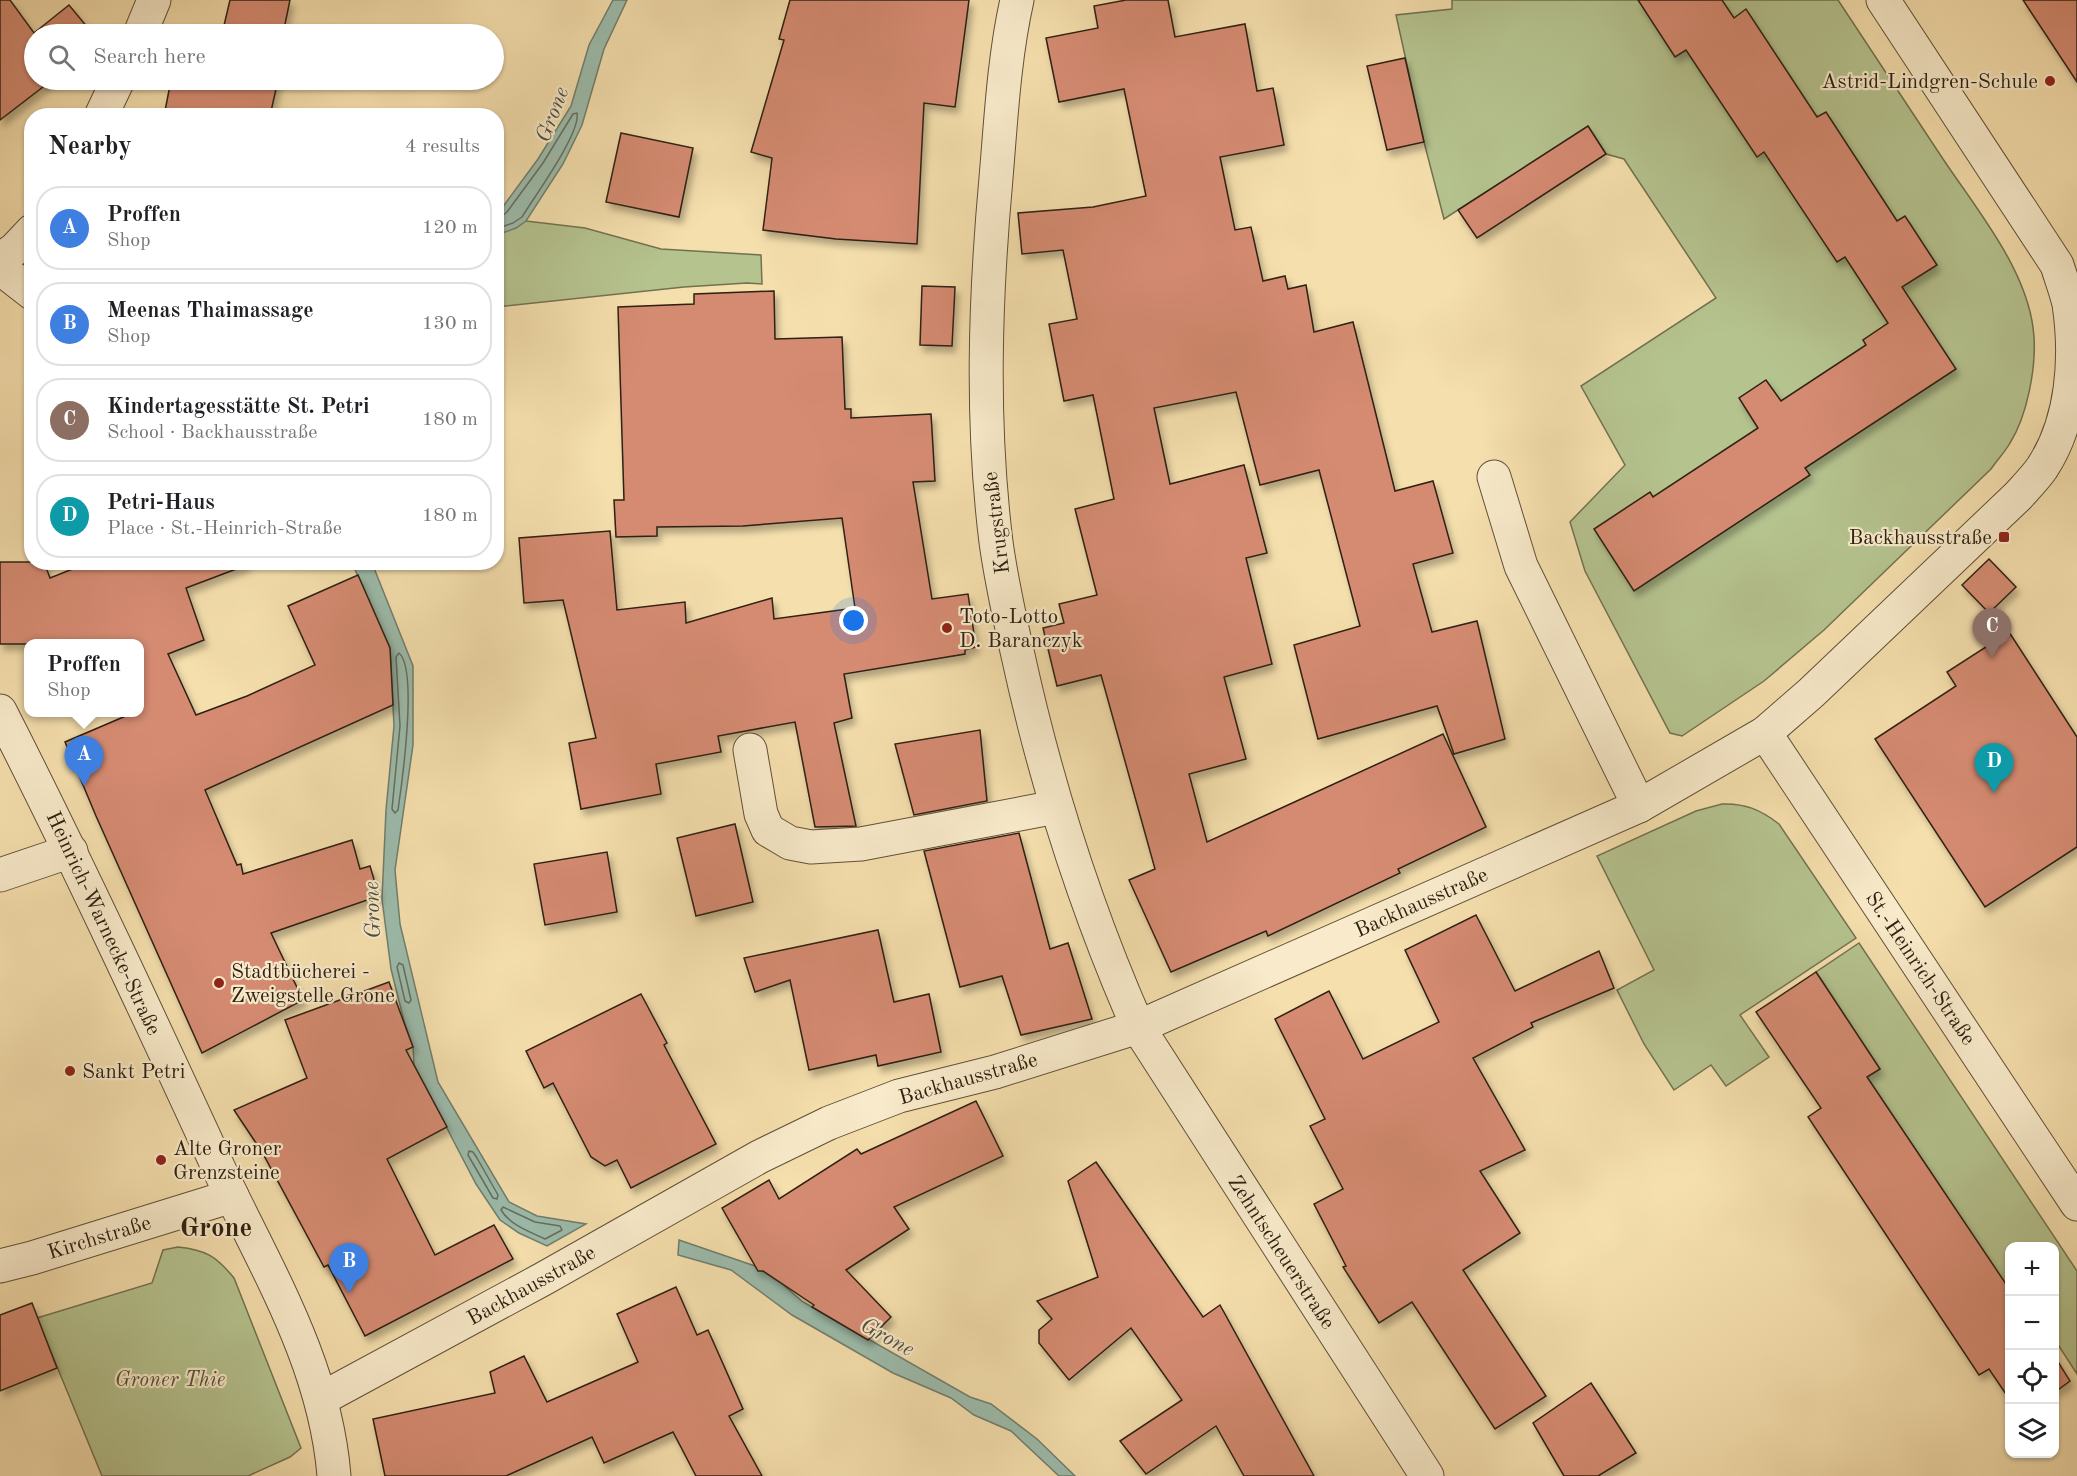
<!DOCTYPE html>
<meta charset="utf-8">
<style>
:root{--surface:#fff;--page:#f6f6f6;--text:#202124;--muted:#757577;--line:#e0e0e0;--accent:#db2777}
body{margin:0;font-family:"Old Standard TT",serif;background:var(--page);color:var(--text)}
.controls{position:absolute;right:18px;bottom:18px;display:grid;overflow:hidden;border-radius:12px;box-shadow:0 2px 4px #0004}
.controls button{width:54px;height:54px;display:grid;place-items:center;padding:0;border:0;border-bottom:2px solid var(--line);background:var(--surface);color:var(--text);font:30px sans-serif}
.you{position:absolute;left:854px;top:621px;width:21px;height:21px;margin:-15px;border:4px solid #fff;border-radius:50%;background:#1a73e8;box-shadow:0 0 0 9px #1a73e833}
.badge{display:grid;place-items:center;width:39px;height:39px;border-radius:50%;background:var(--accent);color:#fff;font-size:20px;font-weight:700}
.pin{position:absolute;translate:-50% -50px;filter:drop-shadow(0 2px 3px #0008)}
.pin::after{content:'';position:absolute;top:32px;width:21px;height:18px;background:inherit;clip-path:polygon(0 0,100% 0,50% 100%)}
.popup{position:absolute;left:24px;top:639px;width:120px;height:78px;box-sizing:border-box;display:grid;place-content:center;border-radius:12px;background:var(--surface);filter:drop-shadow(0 2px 4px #0005);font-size:20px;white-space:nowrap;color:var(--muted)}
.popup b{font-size:22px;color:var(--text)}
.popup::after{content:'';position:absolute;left:50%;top:100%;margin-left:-12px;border:12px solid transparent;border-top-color:var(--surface)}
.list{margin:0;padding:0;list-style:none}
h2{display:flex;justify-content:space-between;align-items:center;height:78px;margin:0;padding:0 24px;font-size:26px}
h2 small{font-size:20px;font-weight:400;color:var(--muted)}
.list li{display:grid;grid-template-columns:39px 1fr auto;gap:18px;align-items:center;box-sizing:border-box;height:84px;margin:0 12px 12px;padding:0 12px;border:2px solid var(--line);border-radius:24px}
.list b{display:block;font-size:22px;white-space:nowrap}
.list p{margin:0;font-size:20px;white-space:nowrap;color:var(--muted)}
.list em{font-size:20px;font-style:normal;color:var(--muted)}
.icon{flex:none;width:33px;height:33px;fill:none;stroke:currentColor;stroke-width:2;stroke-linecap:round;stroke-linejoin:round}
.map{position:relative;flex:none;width:2077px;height:1476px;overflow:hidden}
.search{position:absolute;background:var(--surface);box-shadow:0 2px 4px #0004;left:24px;top:24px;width:480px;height:66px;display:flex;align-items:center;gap:15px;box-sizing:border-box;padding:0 21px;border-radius:33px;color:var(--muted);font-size:22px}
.panel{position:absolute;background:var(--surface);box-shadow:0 2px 4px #0004;left:24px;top:108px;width:480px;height:462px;border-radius:24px}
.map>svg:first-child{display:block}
.green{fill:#b5c38f;stroke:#727250;stroke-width:1.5}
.water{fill:#9cbcac;stroke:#707e6e;stroke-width:1.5}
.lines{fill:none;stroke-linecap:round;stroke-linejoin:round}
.shore{stroke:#656e5f;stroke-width:1.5}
.building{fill:#d58b72;stroke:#2e2012;stroke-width:1.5;filter:url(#shadow)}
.minor-casing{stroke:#605039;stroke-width:35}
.minor{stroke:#f8eaca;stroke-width:33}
.poi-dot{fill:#8f2418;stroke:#f8eaca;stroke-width:2}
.labels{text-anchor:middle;stroke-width:4.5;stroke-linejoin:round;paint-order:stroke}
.poi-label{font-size:21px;fill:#2e2012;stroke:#f8eaca;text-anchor:start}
.street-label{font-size:21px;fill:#2e2012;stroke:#f8eaca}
.park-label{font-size:21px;font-style:italic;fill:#565138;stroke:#f8eaca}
.water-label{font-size:22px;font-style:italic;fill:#4f4f40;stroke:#f8eaca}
.district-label{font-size:27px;font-weight:bold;fill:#2e2012;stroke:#f8eaca}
</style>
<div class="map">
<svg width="2077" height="1476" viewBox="0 0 2077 1476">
<defs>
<filter id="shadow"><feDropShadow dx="3.5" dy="6" stdDeviation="3" flood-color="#0004"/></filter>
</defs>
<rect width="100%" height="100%" fill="#f5dfad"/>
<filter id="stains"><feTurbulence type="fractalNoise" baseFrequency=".00333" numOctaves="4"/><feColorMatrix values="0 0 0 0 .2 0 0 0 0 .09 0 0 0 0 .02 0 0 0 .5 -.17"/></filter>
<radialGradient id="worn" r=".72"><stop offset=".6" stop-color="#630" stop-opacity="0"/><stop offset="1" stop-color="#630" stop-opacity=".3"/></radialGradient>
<g class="green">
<path d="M1452,0H1838C1872,52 1907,104 1941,156C1976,209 2030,272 2034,337C2036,369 2027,416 2010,443C2005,452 1997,460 1991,469L1824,630L1764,681L1682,736L1670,733L1585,571L1570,522L1625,465L1581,386L1716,298L1624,159L1606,154L1588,126L1444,219L1424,142L1396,15L1452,9Z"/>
<path d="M500,211L526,221L585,228L661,249L761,255L762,284L747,283L684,287L497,307L496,212Z"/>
<path d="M1722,804C1745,803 1761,810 1779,824L1856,938L1740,1015L1769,1057L1726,1086L1711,1065L1674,1090L1644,1044L1617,990L1654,970L1597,856L1696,811Z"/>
<path d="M1859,943L2077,1271V1374L2055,1340L2054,1246H2010L2009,1290L1867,1077L1880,1069L1816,972Z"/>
<path d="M178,1247C206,1250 216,1256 234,1278L301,1448L290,1457L248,1476H102L37,1318L152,1283L163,1250Z"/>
</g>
<g class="water">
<path d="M613,0H627L604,49L582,125L563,164L526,221L516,228L497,235V212L502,208L538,159L571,106L589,45Z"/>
<path d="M352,563H372L413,666V745L395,870L400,924L438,1082L509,1202L537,1216L586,1224L547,1246L519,1233L500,1220L476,1184L414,1065L413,1047L404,1021L391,969L382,899L386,810L394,726L390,648Z"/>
<path d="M679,1240L755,1266L782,1284L803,1302L970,1397L991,1404L1037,1439L1075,1476H1059L1011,1431L974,1415L951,1398L893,1373L792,1315L731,1270L678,1255Z"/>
</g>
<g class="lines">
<g class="shore">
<path d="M496,217L502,216L507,212L543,163L573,114L577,113C581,133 534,197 522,217L513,223L496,229"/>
<path d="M399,653C418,669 402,783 398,810L395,813L392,809L400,726L396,657Z"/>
<path d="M399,963L403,965L411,1000L409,1003L405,1001L397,967Z"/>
<path d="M469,1151L473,1152L477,1158L498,1195L497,1199L493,1198L468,1155Z"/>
<path d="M503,1207L535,1222L560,1226L562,1230L545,1239C530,1232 510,1225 501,1210Z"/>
</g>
</g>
<g class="building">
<path d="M0,0H10L34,33L69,5L93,34H34V80H52L0,120Z"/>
<path d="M230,0H290L283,34H222Z"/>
<path d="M790,0H969L955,107L924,103L917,244L836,239L763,230L772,158L751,152L784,40L779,39Z"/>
<path d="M1126,0H1168L1175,37L1245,24L1257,91L1273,88L1284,145L1220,157L1235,230L1251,227L1263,281L1285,276L1288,289L1306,285L1314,332L1353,322L1395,491L1433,481L1453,553L1413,564L1432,632L1477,621L1505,739L1454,754L1437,706L1318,739L1294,645L1360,626L1319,470L1260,485L1236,392L1154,408L1170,484L1244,465L1267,553L1246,558L1272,664L1224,677L1246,759L1189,774L1207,842L1443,734L1486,827L1398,869L1400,873L1268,936L1266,931L1171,972L1129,880L1155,869L1101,675L1057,686L1043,628L1064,623L1059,604L1097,595L1075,509L1114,499L1093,395L1064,401L1049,324L1077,319L1063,250L1022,254L1018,213L1093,207L1146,196L1124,89L1059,102L1046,38L1098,28L1094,6Z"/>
<path d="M1638,0H1722L1734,18L1746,9L1817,117L1826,112L1897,221L1905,216L1937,265L1902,287L1956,369L1805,468L1810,475L1634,591L1594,529L1650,492L1653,497L1758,428L1739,398L1766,380L1781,401L1866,345L1863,340L1888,323L1845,257L1837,262L1764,152L1757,157L1686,50L1675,57Z"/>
<path d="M2023,0H2077V82Z"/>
<path d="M1405,58L1424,142L1387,150L1367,66Z"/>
<path d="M171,80H278L270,116H164Z"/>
<path d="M1588,126L1606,154L1477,238L1458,210Z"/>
<path d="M621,133L693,148L679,217L606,202Z"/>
<path d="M922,286L955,287L952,346L920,345Z"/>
<path d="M774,291L775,339L842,337L845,409H851V418L931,414L935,481L913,482L932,599L968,594L976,647L965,650V654L844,674L852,718L834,723L856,826L815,827L795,722L718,736L721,752L656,764L661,794L581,809L569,743L596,738L563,600L524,603L519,538L610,531L617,610L685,602L686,623L772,598L774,619L855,608L842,518L743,526L657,527V536L616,537L614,500H624L618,307L694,304V294Z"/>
<path d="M1989,559L2016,587L1989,613L1962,585Z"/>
<path d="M0,562H44L50,578L90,562H246L247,565L186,588L204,640L168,654L196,715L247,696L315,665L288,606L358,575L390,648L393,705L205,790L237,865L241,864L243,874L352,840L360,869L370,866L379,896L271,933L303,1000L202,1053L96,816L65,742L135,712H140V644H0Z"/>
<path d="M2009,632L2077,737V847L1985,907L1875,739L1956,686L1947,672Z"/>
<path d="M980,730L987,801L914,815L895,744Z"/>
<path d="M735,824L753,902L696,916L677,838Z"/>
<path d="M1019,833L1050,949L1068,943L1092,1019L1021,1035L1002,976L960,987L924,851Z"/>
<path d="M607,852L617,912L545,925L534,864Z"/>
<path d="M1476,915L1515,991L1599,951L1614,988L1531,1023L1533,1027L1473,1058L1525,1150L1480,1171L1520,1233L1463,1270L1546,1396L1495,1429L1412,1302L1379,1323L1343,1267L1346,1266L1314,1204L1343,1189L1310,1126L1325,1119L1275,1019L1329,991L1363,1059L1439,1022L1405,950Z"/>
<path d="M878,930L894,1002L929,994L941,1052L878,1066L876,1055L809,1070L790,980L755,992L744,958Z"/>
<path d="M1816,972L1880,1069L1867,1077L2010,1290V1400L1989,1369L1979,1375L1808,1117L1821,1108L1756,1012Z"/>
<path d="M389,982L413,1047L406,1050L447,1127L387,1159L435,1255L494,1225L513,1259L365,1336L328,1265L324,1267L262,1152L234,1110L307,1078L285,1020Z"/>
<path d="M641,994L667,1043L664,1045L716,1144L631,1188L617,1160L605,1166L591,1157L553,1083L544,1088L526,1051Z"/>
<path d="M976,1101L1003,1156L894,1207L909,1229L846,1270L891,1317L868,1340L812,1307L814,1305L763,1271H758L722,1208L769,1180L779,1199L857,1149L861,1154Z"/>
<path d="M1096,1162L1203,1317L1220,1305L1314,1476H1244L1216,1426L1146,1474L1120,1441L1182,1400L1131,1328L1069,1380L1039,1343V1330L1052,1319L1037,1301L1098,1277L1068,1181Z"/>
<path d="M676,1287L697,1335L708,1330L743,1409L729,1416L762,1476H696L673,1432L604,1463L592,1437L506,1476H385L373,1419L495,1393L490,1372L524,1356L547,1402L638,1362L617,1314Z"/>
<path d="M32,1303L57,1368L0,1391V1315Z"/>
<path d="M2055,1357L2070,1381L2055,1392Z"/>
<path d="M1591,1383L1636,1453L1598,1476H1564L1533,1423Z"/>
</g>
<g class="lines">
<defs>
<g id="minor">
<path d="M1017,0C1004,58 1001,119 996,178C985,299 981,421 996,542C1001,579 1009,615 1017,651C1045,780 1085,907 1138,1027L1427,1476"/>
<path d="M140,34L154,0"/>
<path d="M101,116L118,80"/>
<path d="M0,260L15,249L32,231"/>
<path d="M0,268L32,293"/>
<path d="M1494,477L1521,566L1639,806"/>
<path d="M0,711C77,862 148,1015 219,1169C266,1269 325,1363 334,1476"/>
<path d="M1765,733L2077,1204"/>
<path d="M750,750L761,814L768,830L790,843L811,847L861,844L1056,807"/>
<path d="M0,875L71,851"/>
<path d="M0,1266L32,1258L232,1196"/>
<path d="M321,1399L543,1279L759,1157L829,1123L899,1096L995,1072L1138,1027L1639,806L1765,733L1811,693L2018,496C2026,487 2035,478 2042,468C2073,421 2077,358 2069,304C2066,291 2061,278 2057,265L1883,0"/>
</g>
</defs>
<use href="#minor" class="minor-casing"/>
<use href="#minor" class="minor"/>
</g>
<g class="poi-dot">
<circle cx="2050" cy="81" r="6"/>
<rect x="1998" y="531" width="12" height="12" rx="3"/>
<circle cx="947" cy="628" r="6"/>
<circle cx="219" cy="983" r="6"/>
<circle cx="70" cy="1071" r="6"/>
<circle cx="161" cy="1160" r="6"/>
</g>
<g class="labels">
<g class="poi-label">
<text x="2038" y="88" text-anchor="end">Astrid-Lindgren-Schule</text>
<text x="1992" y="544" text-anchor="end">Backhausstraße</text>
<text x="959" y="623">Toto-Lotto<tspan x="959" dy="24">D. Baranczyk</tspan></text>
<text x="231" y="978">Stadtbücherei -<tspan x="231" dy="24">Zweigstelle Grone</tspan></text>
<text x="82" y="1078">Sankt Petri</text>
<text x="173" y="1155">Alte Groner<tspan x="173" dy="24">Grenzsteine</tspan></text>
</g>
<g class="street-label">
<text transform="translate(996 523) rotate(-97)" y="7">Krugstraße</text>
<text transform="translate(1421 902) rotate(-24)" y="7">Backhausstraße</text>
<text transform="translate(104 923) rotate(65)" y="7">Heinrich-Warnecke-Straße</text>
<text transform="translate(1921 968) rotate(56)" y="7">St.-Heinrich-Straße</text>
<text transform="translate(968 1078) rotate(-16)" y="7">Backhausstraße</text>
<text transform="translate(99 1237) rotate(-17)" y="7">Kirchstraße</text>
<text transform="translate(1282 1252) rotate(57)" y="7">Zehntscheuerstraße</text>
<text transform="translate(531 1285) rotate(-29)" y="7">Backhausstraße</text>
</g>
<g class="park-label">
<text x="170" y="1386">Groner Thie</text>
</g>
<g class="water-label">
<text transform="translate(551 114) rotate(-69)" y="8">Grone</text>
<text transform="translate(371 910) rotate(-92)" y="8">Grone</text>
<text transform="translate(888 1336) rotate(29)" y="8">Grone</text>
</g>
<g class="district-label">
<text x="216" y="1236">Grone</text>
</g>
</g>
<rect width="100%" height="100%" filter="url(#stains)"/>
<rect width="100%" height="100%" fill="url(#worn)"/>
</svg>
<div class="controls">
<button>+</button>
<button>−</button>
<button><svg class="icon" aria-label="locate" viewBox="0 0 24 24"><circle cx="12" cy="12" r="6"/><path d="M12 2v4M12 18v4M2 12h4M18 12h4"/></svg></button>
<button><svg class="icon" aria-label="layers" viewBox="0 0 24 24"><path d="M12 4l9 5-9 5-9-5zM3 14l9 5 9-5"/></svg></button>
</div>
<div class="you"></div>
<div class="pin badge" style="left:84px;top:786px;background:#3f7fe0">A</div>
<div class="popup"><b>Proffen</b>Shop</div>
<div class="pin badge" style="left:349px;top:1293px;background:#3f7fe0">B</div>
<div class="pin badge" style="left:1992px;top:658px;background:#8d6e63">C</div>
<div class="pin badge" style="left:1994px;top:793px;background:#0f9aa8">D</div>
<div class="search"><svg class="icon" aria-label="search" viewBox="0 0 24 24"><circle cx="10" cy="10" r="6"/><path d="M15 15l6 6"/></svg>Search here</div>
<section class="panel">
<h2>Nearby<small>4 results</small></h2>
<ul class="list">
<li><span class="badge" style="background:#3f7fe0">A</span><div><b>Proffen</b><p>Shop</p></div><em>120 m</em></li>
<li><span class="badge" style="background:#3f7fe0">B</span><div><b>Meenas Thaimassage</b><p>Shop</p></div><em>130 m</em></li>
<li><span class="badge" style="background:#8d6e63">C</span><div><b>Kindertagesstätte St. Petri</b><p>School · Backhausstraße</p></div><em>180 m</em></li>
<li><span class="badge" style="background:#0f9aa8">D</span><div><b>Petri-Haus</b><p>Place · St.-Heinrich-Straße</p></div><em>180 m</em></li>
</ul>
</section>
</div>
